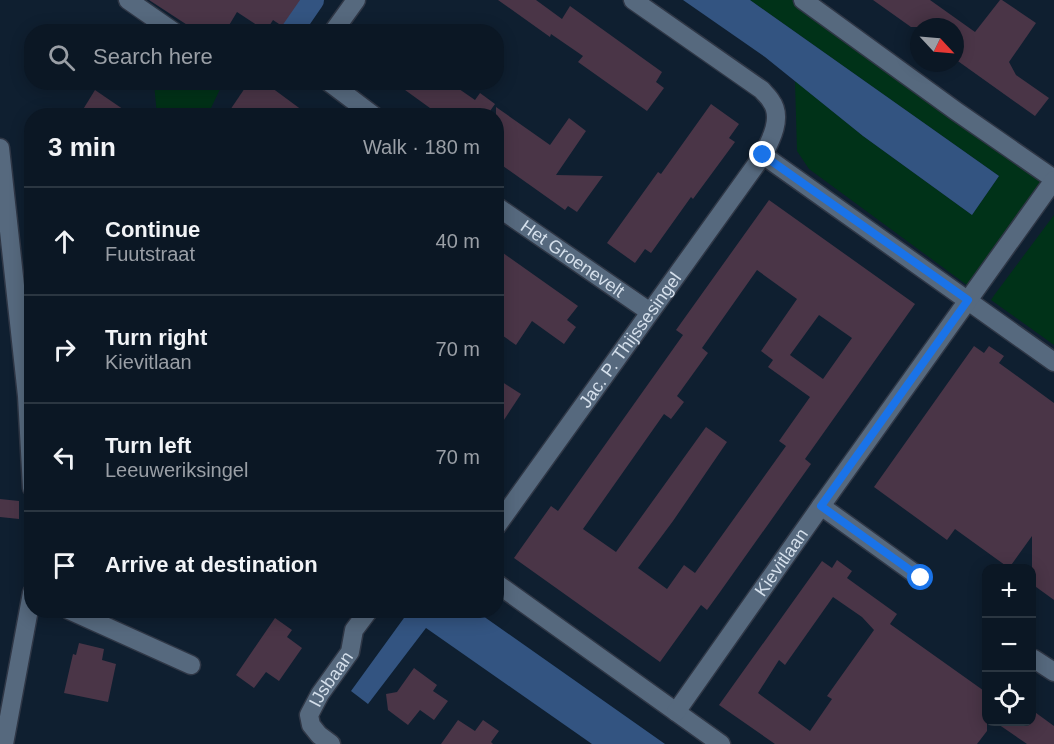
<!DOCTYPE html>
<meta charset="utf-8">
<style>
:root{--surface:#0b1724;--page:#192431;--text:#f1f3f6;--muted:#9a9fa6;--line:#2b3641}
body{margin:0;font-family:Helvetica,sans-serif;background:var(--page);color:var(--text)}
.controls{position:absolute;right:18px;bottom:18px;display:grid;overflow:hidden;border-radius:12px;box-shadow:0 3px 15px #0003}
.controls button{width:54px;height:54px;display:grid;place-items:center;padding:0;border:0;border-bottom:2px solid var(--line);background:var(--surface);color:var(--text);font:30px sans-serif}
.compass{position:absolute;left:910px;top:18px;width:54px;height:54px;border-radius:50%;background:var(--surface);box-shadow:0 3px 15px #0003;rotate:116deg}
.stop{position:absolute;width:18px;height:18px;margin:-14px;border:4px solid #1a73e8;border-radius:50%;background:#fff}
.stop.end{background:#1a73e8;border-color:#fff;box-shadow:0 2px 6px #0008}
.list{margin:0;padding:0;list-style:none}
h2{display:flex;justify-content:space-between;align-items:center;height:78px;margin:0;padding:0 24px;font-size:26px}
h2 small{font-size:20px;font-weight:400;color:var(--muted)}
.list li{display:grid;grid-template-columns:39px 1fr auto;gap:18px;align-items:center;box-sizing:border-box;height:108px;padding:0 24px;border-top:2px solid var(--line)}
.list b{display:block;font-size:22px;white-space:nowrap}
.list p{margin:0;font-size:20px;white-space:nowrap;color:var(--muted)}
.list em{font-size:20px;font-style:normal;color:var(--muted)}
.icon{flex:none;width:33px;height:33px;fill:none;stroke:currentColor;stroke-width:2;stroke-linecap:round;stroke-linejoin:round}
.map{position:relative;flex:none;width:1054px;height:744px;overflow:hidden}
.search{position:absolute;background:var(--surface);box-shadow:0 3px 15px #0003;left:24px;top:24px;width:480px;height:66px;display:flex;align-items:center;gap:15px;box-sizing:border-box;padding:0 21px;border-radius:24px;color:var(--muted);font-size:22px}
.panel{position:absolute;background:var(--surface);box-shadow:0 3px 15px #0003;left:24px;top:108px;width:480px;height:510px;border-radius:24px}
.map>svg:first-child{display:block}
.green{fill:#003218}
.water{fill:#335481}
.lines{fill:none;stroke-linecap:round;stroke-linejoin:round}
.canal{stroke:#335481;stroke-width:24}
.building{fill:#4a3547;fill-rule:evenodd}
.minor-casing{stroke:#2f3746;stroke-width:21}
.minor{stroke:#56697e;stroke-width:18}
.route{stroke:#1a73e8;stroke-width:8}
.labels{text-anchor:middle;stroke-width:5;stroke-linejoin:round;paint-order:stroke}
.street-label{font-size:18px;fill:#d4dfeb;stroke:#0f1f30}
</style>
<div class="map">
<svg width="1054" height="744" viewBox="0 0 1054 744">
<rect width="100%" height="100%" fill="#0f1f30"/>
<g class="green">
<path d="M750,0H793L1045,180L971,288L809,169L797,151L795,81L863,136L972,215L999,176Z"/>
<path d="M154,83V82L223,83L211,108L210,116L157,115Z"/>
<path d="M1054,215V345L991,300L995,294Z"/>
</g>
<g class="water">
<path d="M683,0H750L999,176L972,215L863,136L765,57Z"/>
<path d="M409,611H476L665,744H592L426,628L368,704L351,691Z"/>
</g>
<g class="lines">
<path class="canal" d="M290,32L312,0"/>
</g>
<g class="building">
<path d="M149,0H300L282,26L273,20L266,31L237,12L225,32H198Z"/>
<path d="M498,0H536L562,19L570,6L662,72L656,82L664,88L647,111L578,62L583,56L551,34L550,37Z"/>
<path d="M873,0H930L975,32L1000,0H1002L1036,23L1009,62L1016,75L1049,98L1035,116L955,59V27H911Z"/>
<path d="M249,82H264L310,116H226Z"/>
<path d="M394,82H449L475,100L480,93L495,104L490,111L496,116H441Z"/>
<path d="M95,90L133,116H79Z"/>
<path d="M711,104L739,124L729,138L735,142L693,199L691,197L651,253L645,249L635,263L607,243L658,172L661,174Z"/>
<path d="M496,107L550,145L569,118L586,131L556,175L603,176L577,212L568,206L565,210L496,161Z"/>
<path d="M769,200L915,304L805,459L811,464L720,592L707,610L701,605L660,662L514,558L551,506L558,511L683,335L676,330ZM757,270L797,299L761,351L773,360L768,367L810,397L779,441L786,446L695,573L684,565L667,589L638,568L673,521L727,442L706,427L616,552L583,529L664,414L671,419L684,402L677,396L708,353L702,348ZM819,315L852,338L823,379L790,355Z"/>
<path d="M496,248L578,306L567,320L576,327L564,344L532,321L516,345L496,331Z"/>
<path d="M974,346L984,353L989,346L1004,356L999,363L1054,403V600L1032,584V536L1009,568L955,529L947,540L874,487Z"/>
<path d="M496,378L521,394L496,432Z"/>
<path d="M0,499L19,501V519L0,517Z"/>
<path d="M837,560L852,571L847,578L897,614L890,624L987,693V731L977,744H775L719,705L822,561L832,568ZM833,597L862,617L874,630L827,696L832,699L810,731L758,693L779,660L785,665Z"/>
<path d="M275,618L292,630L287,637L302,648L279,681L266,672L254,688L236,675Z"/>
<path d="M79,643L104,649L102,660L116,664L108,702L64,693L73,654L76,655Z"/>
<path d="M414,668L437,685L433,691L448,701L434,720L420,710L408,725L388,710L386,694L397,692Z"/>
<path d="M1032,710L1054,726V744H1027L995,722H1032Z"/>
<path d="M458,720L475,731L483,720L499,731L491,742L493,744H441Z"/>
</g>
<g class="lines">
<defs>
<g id="minor">
<path d="M128,0L174,32"/>
<path d="M803,0L956,111L1054,179"/>
<path d="M333,32L356,0"/>
<path d="M329,82L374,116"/>
<path d="M0,148L27,396L32,488"/>
<path d="M763,155L1054,362"/>
<path id="s1" d="M496,206L650,312"/>
<path d="M821,506L921,578"/>
<path id="s2" d="M496,527L763,155C771,140 783,117 771,101C769,97 765,94 762,90L633,0"/>
<path d="M496,583L721,744"/>
<path d="M69,610L191,665"/>
<path d="M1034,659L1054,672"/>
<path id="s3" d="M676,712L821,506L1054,180"/>
<path d="M4,744L32,593"/>
<path id="s4" d="M331,744L319,735L311,725L309,715L320,694L350,652L354,630L369,610"/>
</g>
</defs>
<use href="#minor" class="minor-casing"/>
<use href="#minor" class="minor"/>
</g>
<g class="lines">
<path class="route" d="M763,155L968,300L821,506L921,578"/>
</g>
<g class="labels">
<g class="street-label">
<text dy="6" stroke="none"><textPath href="#s1" startOffset="93">Het Groenevelt</textPath></text>
<text dy="6" stroke="none"><textPath href="#s2" startOffset="230">Jac. P. Thijssesingel</textPath></text>
<text dy="6" stroke="none"><textPath href="#s3" startOffset="183">Kievitlaan</textPath></text>
<text dy="6" stroke="none"><textPath href="#s4" startOffset="80">IJsbaan</textPath></text>
</g>
</g>
</svg>
<div class="controls">
<button>+</button>
<button>−</button>
<button><svg class="icon" aria-label="locate" viewBox="0 0 24 24"><circle cx="12" cy="12" r="6"/><path d="M12 2v4M12 18v4M2 12h4M18 12h4"/></svg></button>
</div>
<svg class="compass" viewBox="-18 -18 36 36"><path d="M0-13l5 13h-10z" fill="#e53935"/><path d="M0 13l5-13h-10z" fill="#9a9fa6"/></svg>
<div class="stop" style="left:921px;top:578px"></div>
<div class="stop end" style="left:763px;top:155px"></div>
<div class="search"><svg class="icon" aria-label="search" viewBox="0 0 24 24"><circle cx="10" cy="10" r="6"/><path d="M15 15l6 6"/></svg>Search here</div>
<section class="panel">
<h2>3 min<small>Walk · 180 m</small></h2>
<ul class="list">
<li><svg class="icon" aria-label="ahead" viewBox="0 0 24 24"><path d="M12 20V5M6 11l6-6 6 6"/></svg><div><b>Continue</b><p>Fuutstraat</p></div><em>40 m</em></li>
<li><svg class="icon" aria-label="right" viewBox="0 0 24 24"><path d="M7 20v-9h11M14 6l5 5-5 5"/></svg><div><b>Turn right</b><p>Kievitlaan</p></div><em>70 m</em></li>
<li><svg class="icon" aria-label="left" viewBox="0 0 24 24"><path d="M17 20v-9H6M10 6l-5 5 5 5"/></svg><div><b>Turn left</b><p>Leeuweriksingel</p></div><em>70 m</em></li>
<li><svg class="icon" aria-label="arrive" viewBox="0 0 24 24"><path d="M6 21V4h12l-3 4 3 4H6"/></svg><div><b>Arrive at destination</b></div></li>
</ul>
</section>
</div>
